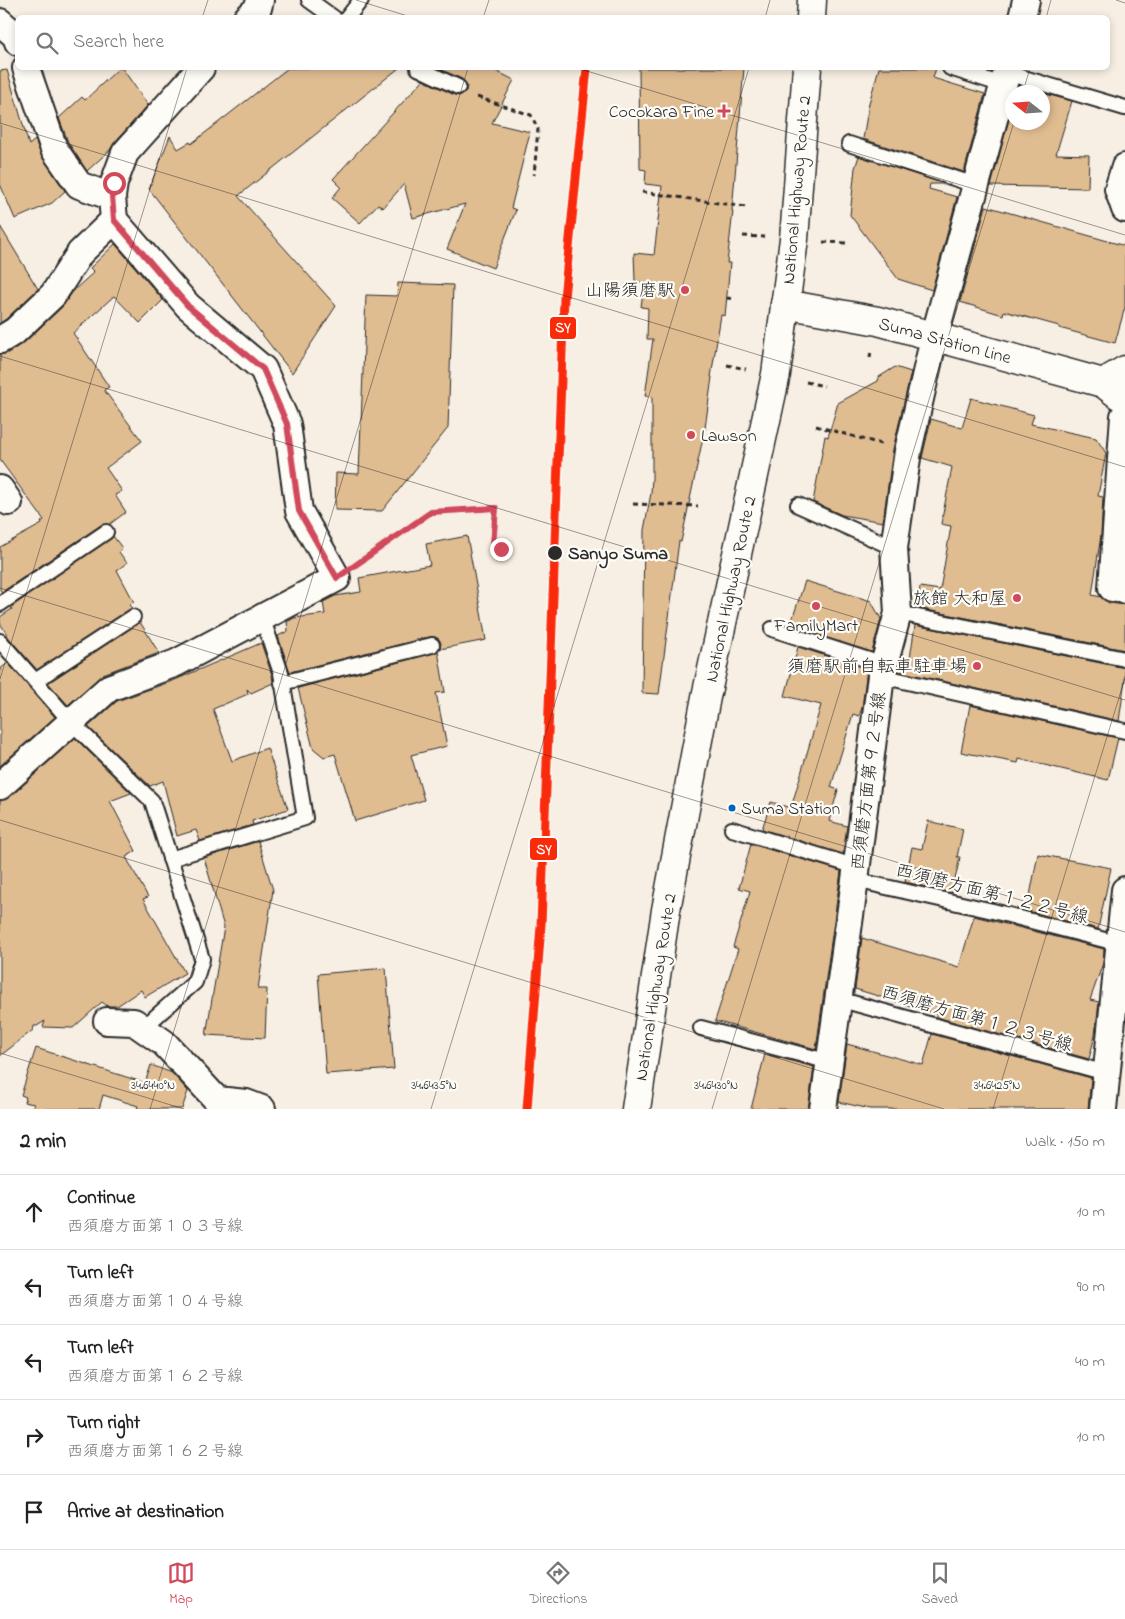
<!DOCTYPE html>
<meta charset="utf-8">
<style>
:root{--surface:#fff;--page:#f2f2f2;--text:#222;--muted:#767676;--line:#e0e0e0;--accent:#d1495b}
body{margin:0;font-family:"Indie Flower","Klee One",sans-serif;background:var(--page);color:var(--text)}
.compass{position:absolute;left:1005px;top:85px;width:45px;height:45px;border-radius:50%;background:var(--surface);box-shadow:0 2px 8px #0003;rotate:287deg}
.stop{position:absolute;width:15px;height:15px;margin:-11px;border:4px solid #d1495b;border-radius:50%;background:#fff}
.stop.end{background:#d1495b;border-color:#fff;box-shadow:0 1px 5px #0008}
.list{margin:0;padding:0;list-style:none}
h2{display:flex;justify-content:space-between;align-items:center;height:65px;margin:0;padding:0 20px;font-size:21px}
h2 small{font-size:16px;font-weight:400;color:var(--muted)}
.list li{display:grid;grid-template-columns:32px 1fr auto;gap:15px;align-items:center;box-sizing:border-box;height:75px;padding:0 20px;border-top:1px solid var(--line)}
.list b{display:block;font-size:19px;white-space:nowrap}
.list p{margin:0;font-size:16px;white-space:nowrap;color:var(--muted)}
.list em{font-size:16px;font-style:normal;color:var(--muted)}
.icon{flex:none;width:28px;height:28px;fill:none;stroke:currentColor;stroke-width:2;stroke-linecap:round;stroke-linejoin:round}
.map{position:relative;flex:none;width:1125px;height:1109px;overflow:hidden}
.search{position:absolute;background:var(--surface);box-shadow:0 2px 8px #0003;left:15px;right:15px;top:15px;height:55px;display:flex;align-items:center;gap:12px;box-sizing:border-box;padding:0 18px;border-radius:8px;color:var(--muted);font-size:19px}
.sheet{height:440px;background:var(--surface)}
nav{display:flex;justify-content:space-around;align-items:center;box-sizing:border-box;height:70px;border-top:1px solid var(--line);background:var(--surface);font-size:14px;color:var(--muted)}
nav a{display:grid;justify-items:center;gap:2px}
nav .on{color:var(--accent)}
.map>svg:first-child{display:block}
.building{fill:#e0bc91;stroke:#2b2b2b}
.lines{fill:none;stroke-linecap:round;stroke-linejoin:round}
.lane-casing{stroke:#2b2b2b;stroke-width:18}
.street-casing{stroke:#2b2b2b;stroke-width:30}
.secondary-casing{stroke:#2b2b2b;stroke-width:31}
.highway-casing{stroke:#2b2b2b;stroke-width:31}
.path{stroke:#2b2b2b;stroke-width:3;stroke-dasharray:5 4;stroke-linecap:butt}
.lane{stroke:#fdfcf7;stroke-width:14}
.street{stroke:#fdfcf7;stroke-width:26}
.secondary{stroke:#fdfcf7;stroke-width:28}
.highway{stroke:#fdfcf7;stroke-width:28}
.rail-1-casing{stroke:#fdfcf7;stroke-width:12}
.rail-1{stroke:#fa2b08;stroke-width:9}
.route{stroke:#d1495b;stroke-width:6}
.ticks{fill:none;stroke:#2b2b2b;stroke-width:1;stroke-opacity:0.45}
.poi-dot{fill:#d1495b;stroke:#fdfcf7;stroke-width:2}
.stop-dot{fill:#2b2b2b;stroke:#fdfcf7;stroke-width:2}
.bus-dot{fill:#0065bd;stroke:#fdfcf7;stroke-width:2}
.labels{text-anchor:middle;stroke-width:4.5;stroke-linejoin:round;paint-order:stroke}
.bus-label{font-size:17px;fill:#2b2b2b;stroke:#fdfcf7;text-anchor:start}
.poi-label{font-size:18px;fill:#2b2b2b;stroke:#fdfcf7;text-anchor:end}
.street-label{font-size:18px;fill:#2b2b2b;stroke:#fdfcf7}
.stop-label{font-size:18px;font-weight:bold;fill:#2b2b2b;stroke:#fdfcf7;text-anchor:start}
.ticks-label{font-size:12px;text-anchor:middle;fill:#2b2b2b;stroke:#fdfcf7;stroke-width:4.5;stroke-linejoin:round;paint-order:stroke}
.line-badge{stroke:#fdfcf7;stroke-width:2}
.badge-label{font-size:14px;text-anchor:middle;font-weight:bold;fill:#fff}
</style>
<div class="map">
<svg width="1125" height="1109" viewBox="0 0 1125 1109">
<rect width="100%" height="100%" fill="#f7efe3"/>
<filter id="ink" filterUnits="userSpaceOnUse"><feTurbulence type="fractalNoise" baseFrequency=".02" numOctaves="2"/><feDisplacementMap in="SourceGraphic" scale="10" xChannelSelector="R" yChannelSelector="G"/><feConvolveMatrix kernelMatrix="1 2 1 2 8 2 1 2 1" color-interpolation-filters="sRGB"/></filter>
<g filter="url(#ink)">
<g class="building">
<path d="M119,68H122L148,105L114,143L110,150L87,171L68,142L59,118L82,97L85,100Z"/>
<path d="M288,68H399L238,196L336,306L292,373L149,189L170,136L178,149L190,142L191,144Z"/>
<path d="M437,68H490L514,80L492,123L530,132L511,208L516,210L493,268L447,249L465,204L413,218L404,184L383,208L378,204L360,223L332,198L341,187L333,179L423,80L455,95L459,96L466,91L467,86L462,79Z"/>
<path d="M639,68H744L732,211H733L727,263H730L725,316L721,315L711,377H712L705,428L681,542L679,541L659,694L642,693L644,530L651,493L652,478V397L645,396L653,339H647L648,308L641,307L644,283L635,281L634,253L654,255L662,186L645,184L646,170L640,169Z"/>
<path d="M879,68H936L933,78L985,94L964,172L863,139L869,103Z"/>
<path d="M7,70L29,145L35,140L42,157L65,191L52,203L15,219L0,184V71Z"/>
<path d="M1019,86L1042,92H1017Z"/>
<path d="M1042,93L1072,101L1056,154L1089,155L1088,188L991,186L1012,108V122H1042Z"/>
<path d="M859,156L945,184H930L929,189L957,197L932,290L898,279L850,215L855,168Z"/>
<path d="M986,206L1125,246V307L1115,343L1059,328V326L1004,311L1003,315L960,302Z"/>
<path d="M0,226L38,289L6,319L0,323Z"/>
<path d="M115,244L163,300L140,323L114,296L73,333L109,387L104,390L142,441L106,468L122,491L115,495L126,512L110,524L101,525L2,592L0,590V547L42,524L41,522L44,520L0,460V355L8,353L25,342L63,306L74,290L94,272L90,268Z"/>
<path d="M398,283L453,285L448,428L382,511L335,510L336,473L359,474L366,295L397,296Z"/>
<path d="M895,367L911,372L893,449L883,522L842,515L813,502L825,436L828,437L838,403L878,381L879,377Z"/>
<path d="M971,398L1034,415L1031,424L1096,438L1106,453L1098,496L1103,497L1101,535L1092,595L1101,597L1109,603L1125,605V650L917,608L920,587L940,590L951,526L941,524L952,467L922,458L931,419L962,428Z"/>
<path d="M113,536L122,548L119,552L127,563L117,570L134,602L129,605L132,608L37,670L9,638L0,623V617L12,609L11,607Z"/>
<path d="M467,536L486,640L440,649L441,643L439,639L435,637H430L290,672L278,636L288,631L287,622L294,618L325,614L323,602L335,596L361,592L359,578L430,565L426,544Z"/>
<path d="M805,581L871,601L881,619L872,652L790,626Z"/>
<path d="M140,622L159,653L103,674L68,705L48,683Z"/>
<path d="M915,625L1125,668V680L1119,721L898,671L902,654L909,665Z"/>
<path d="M261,643L272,675L273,683L251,693L247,689L248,694L213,709L232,761L267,748L288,809L252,821L253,825L200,841L196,830L177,836L163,781L150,786L88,727L117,701L175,680Z"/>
<path d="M798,647L867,669L862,708L859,716L853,714L831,787L838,790L829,821L847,826L843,854L762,829L771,802L791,808L821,705L785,696Z"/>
<path d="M438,651L445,692L436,693L447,746L411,755L424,800L355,821L335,754L324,757L313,748L298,688L434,653Z"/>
<path d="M8,663L55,717L0,766V669Z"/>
<path d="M970,705L1118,738L1108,780L1019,759L1018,763L961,752Z"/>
<path d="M75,738L131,793L110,801L136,851L126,857L148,897L143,899L185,973L145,997L141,990L117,1006H107L102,1002L73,1028L43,1027L45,1021L37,1026H34L33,1030L0,1056V801L10,797Z"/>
<path d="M928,821L963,829L957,857H960L952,893L905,882L912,847L922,849Z"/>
<path d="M258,841L273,890L258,989H267L265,1038L206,1035L224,927L204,858Z"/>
<path d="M751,844L841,871L816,1049L715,1021L738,949L733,947L750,891L739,888Z"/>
<path d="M1038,854L1111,868L1098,929L1027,911Z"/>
<path d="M974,916L1104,949L1103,963L1090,1000L1099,1002L1095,1035L1089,1059L936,1017L937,1014L855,989L862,938L959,967Z"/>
<path d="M386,968L394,1069L326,1074L318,974Z"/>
<path d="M932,1034L1091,1078L1088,1109H870L839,1102L847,1044L923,1065Z"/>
<path d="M36,1048L145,1083L151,1065L172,1073L188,1091L182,1109H137L138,1106L103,1095L99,1109H32L34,1104L24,1102L26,1097L21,1095Z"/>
<path d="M765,1054L814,1067L808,1109H751Z"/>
</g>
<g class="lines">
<defs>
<g id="lane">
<path d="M309,0L334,18"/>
<path d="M347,18L361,0"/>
<path d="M418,68L458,87"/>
<path d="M950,68L1003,85"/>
<path d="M1007,73L1125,108"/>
<path d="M849,144L975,185"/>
<path d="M798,505L894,548"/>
<path d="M0,604L106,532"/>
<path d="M898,613L1125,659"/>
<path d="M772,629L884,665"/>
<path d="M0,641L71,722L152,801L202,959L195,982L143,1028"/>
<path d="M881,676L1125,731"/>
<path d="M35,681L133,617"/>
<path d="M282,683L432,645"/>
<path d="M732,829L857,867"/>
<path d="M170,859L305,818L281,673L262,617"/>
<path d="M855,880L993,911L1120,944"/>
<path d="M838,999L1106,1073"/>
<path d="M701,1028L830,1062"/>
</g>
<g id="street">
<path d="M247,18L258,8L260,0"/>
<path d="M1022,18L1026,0"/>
<path d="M0,22L16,36L18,42"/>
<path d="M26,68L54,149L79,185L112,197"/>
<path d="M1125,167L1118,189L1125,209"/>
<path d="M114,220L112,197L114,183L125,153L201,68"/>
<path d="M0,340L15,331L53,295L80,253L114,220"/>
<path d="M1124,416L1112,588L1125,590"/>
<path d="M0,489L9,502"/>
<path d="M0,786L109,688L176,663L337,578L299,511L287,424L263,369L188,306L114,220"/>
<path d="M107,1021L134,1022L164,1043L217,1100L246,1103L262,1109"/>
<path d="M823,1109L855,880L881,676L898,613L894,548L908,451L934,338L1008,68"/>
<path d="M1103,1109L1125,890"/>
</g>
<g id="secondary">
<path d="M785,304L878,321L1103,383L1120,396L1125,395"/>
<path d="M1103,383L1125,370"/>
</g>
<g id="highway">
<path d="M811,18L812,0"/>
<path d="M636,1109L666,910L706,697L776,374L794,239L807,68"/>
</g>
</defs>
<use href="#lane" class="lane-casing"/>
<use href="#street" class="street-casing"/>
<use href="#secondary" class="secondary-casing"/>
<use href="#highway" class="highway-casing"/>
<g class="path">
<path d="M477,97L531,115L538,129L534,175"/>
<path d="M642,192L746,207"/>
<path d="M743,236L764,237"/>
<path d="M823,242L847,243"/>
<path d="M727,298L735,299"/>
<path d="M870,358L871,350"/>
<path d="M727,365L746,369"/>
<path d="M806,382L824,386"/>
<path d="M816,426L881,444"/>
<path d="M633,504L698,506"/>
<path d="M360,562L431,512L495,508L493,545L501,549"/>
</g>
<use href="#lane" class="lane"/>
<use href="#street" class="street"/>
<use href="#secondary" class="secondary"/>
<use href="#highway" class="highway"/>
<defs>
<path id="rail-1" d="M527,1109L541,925L564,298L587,68"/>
</defs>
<use href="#rail-1" class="rail-1-casing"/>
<use href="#rail-1" class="rail-1"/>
</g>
</g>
<g class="lines" filter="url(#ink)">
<path class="route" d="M114,183L112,196L114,220L188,306L263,369L287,424L299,511L337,578L431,512L496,508L493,545L501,549"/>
</g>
<path class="ticks" d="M356,0L414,18M1116,0L1125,3M202,18L208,0M483,18L489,0M765,18L770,0M1046,18L1051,0M577,68L1125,235M1023,92L1030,68M0,123L1125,467M0,356L1125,700M0,588L1125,932M0,679L187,68M0,820L944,1109M0,1053L184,1109M150,1109L468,68M431,1109L749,68M712,1109L1014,122M993,1109L1125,678"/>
<g class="poi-dot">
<path d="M721.5 103.5h5v5h5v5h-5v5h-5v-5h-5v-5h5z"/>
<circle cx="685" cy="290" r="5"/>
<circle cx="691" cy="435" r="5"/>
<circle cx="1017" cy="598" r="5"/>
<circle cx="816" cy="606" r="5"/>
<circle cx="977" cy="666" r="5"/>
</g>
<circle class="stop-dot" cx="555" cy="553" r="8"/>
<circle class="bus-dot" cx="732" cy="808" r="4.5"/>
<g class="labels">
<g class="bus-label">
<text x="741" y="814">Suma Station</text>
</g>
<g class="poi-label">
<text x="714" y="117">Cocokara Fine</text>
<text x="675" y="296">山陽須磨駅</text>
<text x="701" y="441" text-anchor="start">Lawson</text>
<text x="1007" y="604">旅館 大和屋</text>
<text x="816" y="631" text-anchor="middle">FamilyMart</text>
<text x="967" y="672">須磨駅前自転車駐車場</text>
</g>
<g class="street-label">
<text transform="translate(796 190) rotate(-85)" y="6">National Highway Route 2</text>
<text transform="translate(945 340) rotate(15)" y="6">Suma Station Line</text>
<text transform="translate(730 589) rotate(-78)" y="6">National Highway Route 2</text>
<text transform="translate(868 781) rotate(-83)" y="6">西須磨方面第９２号線</text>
<text transform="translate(992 893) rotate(14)" y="6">西須磨方面第１２２号線</text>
<text transform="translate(655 987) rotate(-81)" y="6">National Highway Route 2</text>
<text transform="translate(977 1018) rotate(16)" y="6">西須磨方面第１２３号線</text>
</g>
<g class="stop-label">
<text x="568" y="559">Sanyo Suma</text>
</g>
</g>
<g class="ticks-label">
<text x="153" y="1089">34.6440°N</text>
<text x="434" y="1089">34.6435°N</text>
<text x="716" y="1089">34.6430°N</text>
<text x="997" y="1089">34.6425°N</text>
</g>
<g class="line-badge">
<rect x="549" y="316" width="28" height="24" rx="5" fill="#fa2b08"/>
<rect x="529" y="837" width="29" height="24" rx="5" fill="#fa2b08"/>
</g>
<g class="badge-label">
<text x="563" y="332">SY</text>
<text x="544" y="854">SY</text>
</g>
</svg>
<svg class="compass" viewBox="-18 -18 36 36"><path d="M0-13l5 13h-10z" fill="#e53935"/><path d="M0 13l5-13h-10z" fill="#767676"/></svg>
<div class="stop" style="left:114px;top:183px"></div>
<div class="stop end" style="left:501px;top:549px"></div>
<div class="search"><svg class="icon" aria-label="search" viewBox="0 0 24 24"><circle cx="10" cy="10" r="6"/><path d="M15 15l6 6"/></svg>Search here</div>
</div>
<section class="sheet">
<h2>2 min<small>Walk · 150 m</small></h2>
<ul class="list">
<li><svg class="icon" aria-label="ahead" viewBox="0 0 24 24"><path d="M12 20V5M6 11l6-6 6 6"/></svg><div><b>Continue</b><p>西須磨方面第１０３号線</p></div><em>10 m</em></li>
<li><svg class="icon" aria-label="left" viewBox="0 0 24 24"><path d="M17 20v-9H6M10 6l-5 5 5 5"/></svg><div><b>Turn left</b><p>西須磨方面第１０４号線</p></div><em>90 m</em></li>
<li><svg class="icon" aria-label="left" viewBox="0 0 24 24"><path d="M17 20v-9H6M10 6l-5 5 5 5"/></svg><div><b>Turn left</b><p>西須磨方面第１６２号線</p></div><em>40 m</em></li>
<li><svg class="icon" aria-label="right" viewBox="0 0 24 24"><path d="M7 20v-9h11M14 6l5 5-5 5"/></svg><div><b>Turn right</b><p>西須磨方面第１６２号線</p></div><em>10 m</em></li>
<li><svg class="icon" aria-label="arrive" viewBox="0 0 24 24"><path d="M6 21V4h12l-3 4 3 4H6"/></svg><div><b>Arrive at destination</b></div></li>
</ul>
</section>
<nav>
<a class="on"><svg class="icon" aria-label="map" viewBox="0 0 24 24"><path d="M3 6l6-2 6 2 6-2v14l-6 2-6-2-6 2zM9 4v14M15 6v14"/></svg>Map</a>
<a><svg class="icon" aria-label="directions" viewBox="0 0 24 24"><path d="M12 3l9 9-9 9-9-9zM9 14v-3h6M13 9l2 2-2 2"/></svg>Directions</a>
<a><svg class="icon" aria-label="saved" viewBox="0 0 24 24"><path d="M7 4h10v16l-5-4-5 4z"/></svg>Saved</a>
</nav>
